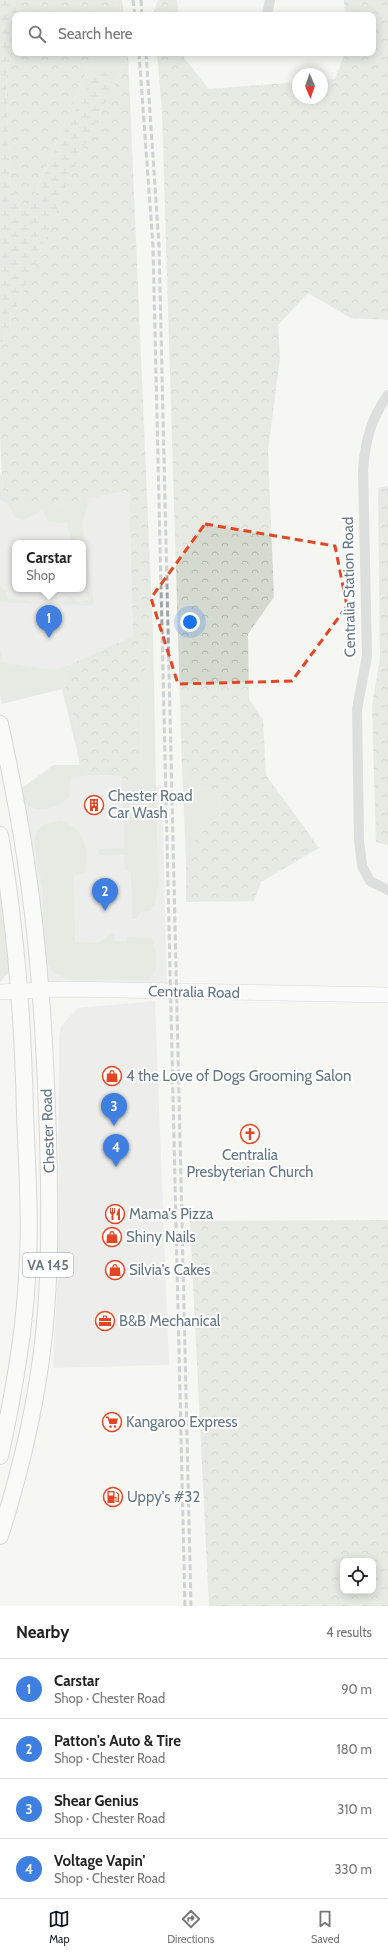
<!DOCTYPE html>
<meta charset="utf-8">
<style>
:root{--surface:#fff;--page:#f2f2f2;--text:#222;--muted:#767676;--line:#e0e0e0;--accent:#111827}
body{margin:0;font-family:Cabin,sans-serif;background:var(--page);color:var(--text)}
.controls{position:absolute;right:12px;bottom:12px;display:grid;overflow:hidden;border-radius:8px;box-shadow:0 2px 10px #0003}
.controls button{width:36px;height:36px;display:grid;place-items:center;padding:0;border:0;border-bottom:1px solid var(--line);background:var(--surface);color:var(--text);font:20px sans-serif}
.compass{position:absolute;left:292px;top:68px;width:36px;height:36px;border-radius:50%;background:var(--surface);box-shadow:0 2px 10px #0003;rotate:178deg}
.you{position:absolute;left:190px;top:622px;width:14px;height:14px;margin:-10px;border:3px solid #fff;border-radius:50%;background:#1a73e8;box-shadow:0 0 0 6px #1a73e833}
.badge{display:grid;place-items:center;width:26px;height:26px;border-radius:50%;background:var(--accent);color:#fff;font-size:13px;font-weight:700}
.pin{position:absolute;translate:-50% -33px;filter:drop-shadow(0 1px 2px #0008)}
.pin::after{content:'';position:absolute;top:21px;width:14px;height:12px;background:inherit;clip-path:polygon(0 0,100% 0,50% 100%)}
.popup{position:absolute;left:12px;top:540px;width:74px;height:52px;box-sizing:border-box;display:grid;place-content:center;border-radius:8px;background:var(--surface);filter:drop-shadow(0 1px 3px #0005);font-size:13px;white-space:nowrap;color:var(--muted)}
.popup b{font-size:15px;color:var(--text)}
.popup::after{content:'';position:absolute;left:50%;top:100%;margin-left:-8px;border:8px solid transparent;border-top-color:var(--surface)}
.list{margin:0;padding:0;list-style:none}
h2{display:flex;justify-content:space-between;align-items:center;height:52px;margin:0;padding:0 16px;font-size:17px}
h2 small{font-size:13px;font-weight:400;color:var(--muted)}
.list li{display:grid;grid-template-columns:26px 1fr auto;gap:12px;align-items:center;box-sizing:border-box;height:60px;padding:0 16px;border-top:1px solid var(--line)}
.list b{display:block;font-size:15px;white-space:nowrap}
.list p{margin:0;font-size:13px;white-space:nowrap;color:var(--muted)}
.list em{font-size:13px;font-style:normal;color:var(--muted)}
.icon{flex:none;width:22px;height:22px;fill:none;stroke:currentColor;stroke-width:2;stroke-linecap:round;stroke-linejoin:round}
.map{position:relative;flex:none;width:388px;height:1606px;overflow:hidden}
.search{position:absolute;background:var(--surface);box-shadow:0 2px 10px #0003;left:12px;right:12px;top:12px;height:44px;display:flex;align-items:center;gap:10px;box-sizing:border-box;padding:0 14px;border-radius:8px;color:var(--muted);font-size:15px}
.sheet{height:292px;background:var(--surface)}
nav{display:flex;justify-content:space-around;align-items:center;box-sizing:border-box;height:56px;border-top:1px solid var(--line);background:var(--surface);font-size:11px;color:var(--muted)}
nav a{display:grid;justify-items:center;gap:2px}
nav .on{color:var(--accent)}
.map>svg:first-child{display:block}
.built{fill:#e3e4e3;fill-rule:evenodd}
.grass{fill:#d5dad1}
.forest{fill:url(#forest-crowns);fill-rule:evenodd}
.wetland{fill:url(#wetland-marsh)}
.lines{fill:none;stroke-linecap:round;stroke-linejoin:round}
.secondary-casing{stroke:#b0b6ba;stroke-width:16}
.primary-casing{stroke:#b1b6ba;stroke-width:18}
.street{stroke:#bec2c6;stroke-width:10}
.secondary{stroke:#fff;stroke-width:15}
.primary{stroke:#fff;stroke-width:16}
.rail{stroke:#9fa6ab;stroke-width:3;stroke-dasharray:6 3;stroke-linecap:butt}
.marked{fill:none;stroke:#e24624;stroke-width:3;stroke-dasharray:8 5;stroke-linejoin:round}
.labels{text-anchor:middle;stroke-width:4;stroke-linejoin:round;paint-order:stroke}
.shield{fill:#fff;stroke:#92a0a8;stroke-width:1}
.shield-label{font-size:14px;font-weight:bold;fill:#647783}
.street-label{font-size:15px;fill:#647783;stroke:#fff}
.poi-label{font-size:15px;fill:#647783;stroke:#fff;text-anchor:start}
</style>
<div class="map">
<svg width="388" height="1606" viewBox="0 0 388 1606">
<defs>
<pattern id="forest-crowns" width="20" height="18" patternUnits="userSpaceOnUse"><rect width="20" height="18" fill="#d5dad1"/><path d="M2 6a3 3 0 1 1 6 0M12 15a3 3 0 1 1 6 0" fill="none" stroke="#b0b6af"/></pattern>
<pattern id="wetland-marsh" width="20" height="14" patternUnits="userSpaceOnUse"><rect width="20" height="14" fill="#d5dad1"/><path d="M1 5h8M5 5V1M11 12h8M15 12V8" fill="none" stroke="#b0b6af"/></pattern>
</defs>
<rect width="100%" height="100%" fill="#f5f5f2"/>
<g class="built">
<path d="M125,491L129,493L133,636L73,663L66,674L0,681V499L5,497L56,506ZM15,543H83V589H15Z"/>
<path d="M54,765H80L93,775L122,776L140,786L162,785L167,991L41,989L14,788L23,787Z"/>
<path d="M155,1001L169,1365L53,1368L58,1269L59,1039L61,1026L78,1008Z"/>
</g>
<g class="grass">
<path d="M117,0H122L124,15H111Z"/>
<path d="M94,53H128V56L78,158L23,291L20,211L30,205Z"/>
<path d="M2,473L3,495L10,502L56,506L88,499L87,508L82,524L94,603L90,606L0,602V587L6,590L8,598C27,601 55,606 72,596L78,602L88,600L83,581V543H72L67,523L48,522L43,510L22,521L15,518L9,505L0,499V476Z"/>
<path d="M153,635L158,885L155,904L150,911L140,912L137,919H132L131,873L125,870L124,855H99L97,852L100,849L124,848L122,779L140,786L142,782L141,687Z"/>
<path d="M0,650L3,663L54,670L71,665L66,674L65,684L80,742L78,755L62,689L2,704L0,695Z"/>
<path d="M54,765H80L93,775L70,777L69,797C56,813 18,816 22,788Z"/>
<path d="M182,767L190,783L218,794L221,814L195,839L186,861Z"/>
<path d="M60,821C86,828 89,849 85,873L74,875L75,942L98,943L111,933H115V941H127V937L151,938C157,948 159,973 149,980L70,979C61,977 53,974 48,965C37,948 44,912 43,892C42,877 30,845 37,832C42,823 51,822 60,821Z"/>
<path d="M0,885L11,962L9,972L0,982Z"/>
</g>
<g class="forest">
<path d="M22,0H117L111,15H20Z"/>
<path d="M158,0H177L179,15H154V11Z"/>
<path d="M344,0H388V320L351,318L308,293L278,325L280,358L268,450L274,597L248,634L249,699L263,720L266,775L319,848L261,882L254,901L186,902V861L195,839L221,814L218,794L190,783L182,767L162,110L157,53H183L184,58L209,89L298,82V98H322V80L335,79L345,53H373V15H345Z"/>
<path d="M15,44V53H94L30,205L20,211L10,181L6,75Z"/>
<path d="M128,56L153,635L141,687L142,782L140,786L122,779V776L93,775L80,765L78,755L80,742L65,684L66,674L73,663L133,636L129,493L125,491L56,506L10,502L3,495L0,438V348L78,158Z"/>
<path d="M388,486V845L376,842L372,706L380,659L378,488Z"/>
<path d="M388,1220V1606H209L190,1221ZM343,1561H373V1591H343Z"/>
</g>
<path class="wetland" d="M0,0H22L20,15H15V44L6,75L10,181L20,211L30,205L70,120L94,76L104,72L112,77V89L78,158L0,348Z"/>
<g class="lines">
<defs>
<path id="secondary" d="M0,992L64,989L388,995"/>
<g id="primary">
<path d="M0,724C10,770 19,815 26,862C40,953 45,1045 48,1137C50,1211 51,1286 41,1359C33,1419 18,1479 0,1536"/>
<path d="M0,835C16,927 23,1021 25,1113C27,1168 31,1222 27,1277C24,1338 13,1397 0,1456"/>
</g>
</defs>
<use href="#secondary" class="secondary-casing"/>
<use href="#primary" class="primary-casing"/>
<g class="street">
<path d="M267,15L270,0"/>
<path d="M388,395C371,418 365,442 363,470L367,656L357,709L359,840L362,866L370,881L388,890"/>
</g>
<use href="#secondary" class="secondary"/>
<use href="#primary" class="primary"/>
<g class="rail">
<path d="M133,0L135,15"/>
<path d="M141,0L142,15"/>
<path d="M139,53L153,246L185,1606"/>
<path d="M146,53L159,246L191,1606"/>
</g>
</g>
<path d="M0 0H388V1606H0ZM205,524L335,546L347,606L292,681L178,684L151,598Z" fill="#f5f5f2" fill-opacity=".55" fill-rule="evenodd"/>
<path class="marked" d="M205,524L335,546L347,606L292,681L178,684L151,598Z"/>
<defs>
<symbol id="building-ring" viewBox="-11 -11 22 22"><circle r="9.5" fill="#fff" stroke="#e24624" stroke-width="1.5"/><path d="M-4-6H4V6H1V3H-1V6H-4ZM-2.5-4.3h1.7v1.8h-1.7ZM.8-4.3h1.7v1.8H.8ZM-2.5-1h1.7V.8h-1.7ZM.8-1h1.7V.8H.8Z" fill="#e24624"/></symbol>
<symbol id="shop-ring" viewBox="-11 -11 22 22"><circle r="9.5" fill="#fff" stroke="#e24624" stroke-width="1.5"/><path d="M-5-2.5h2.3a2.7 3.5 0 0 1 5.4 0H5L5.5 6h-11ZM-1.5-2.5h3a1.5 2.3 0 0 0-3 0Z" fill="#e24624"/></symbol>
<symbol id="church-ring" viewBox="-11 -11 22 22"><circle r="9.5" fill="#fff" stroke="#e24624" stroke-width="1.5"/><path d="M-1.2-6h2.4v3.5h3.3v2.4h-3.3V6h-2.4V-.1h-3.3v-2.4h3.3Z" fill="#e24624"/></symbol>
<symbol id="restaurant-ring" viewBox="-11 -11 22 22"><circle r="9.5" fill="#fff" stroke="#e24624" stroke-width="1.5"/><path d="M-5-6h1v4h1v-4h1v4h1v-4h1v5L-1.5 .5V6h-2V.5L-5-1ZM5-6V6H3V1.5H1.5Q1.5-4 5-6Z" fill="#e24624"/></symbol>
<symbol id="office-ring" viewBox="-11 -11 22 22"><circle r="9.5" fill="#fff" stroke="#e24624" stroke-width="1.5"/><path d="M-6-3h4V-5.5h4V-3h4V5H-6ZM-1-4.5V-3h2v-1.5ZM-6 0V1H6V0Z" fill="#e24624"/></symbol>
<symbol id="supermarket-ring" viewBox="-11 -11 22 22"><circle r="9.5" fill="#fff" stroke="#e24624" stroke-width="1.5"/><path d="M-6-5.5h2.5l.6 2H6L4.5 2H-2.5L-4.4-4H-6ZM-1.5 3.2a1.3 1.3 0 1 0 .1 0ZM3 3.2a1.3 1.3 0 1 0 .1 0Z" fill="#e24624"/></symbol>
<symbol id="fuel-ring" viewBox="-11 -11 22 22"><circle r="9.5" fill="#fff" stroke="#e24624" stroke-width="1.5"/><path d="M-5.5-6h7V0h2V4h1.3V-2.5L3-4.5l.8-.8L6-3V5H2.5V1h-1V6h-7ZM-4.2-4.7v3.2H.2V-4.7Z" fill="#e24624"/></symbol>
</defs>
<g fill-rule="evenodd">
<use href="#building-ring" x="83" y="794" width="22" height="22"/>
<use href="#shop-ring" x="101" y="1065" width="22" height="22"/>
<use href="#church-ring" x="239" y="1123" width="22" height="22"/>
<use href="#restaurant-ring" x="104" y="1203" width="22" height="22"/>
<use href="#shop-ring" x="101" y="1226" width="22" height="22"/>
<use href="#shop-ring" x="104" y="1259" width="22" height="22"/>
<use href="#office-ring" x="94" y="1310" width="22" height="22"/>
<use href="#supermarket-ring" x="101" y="1411" width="22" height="22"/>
<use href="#fuel-ring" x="102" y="1486" width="22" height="22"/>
</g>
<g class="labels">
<rect class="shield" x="23" y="1253" width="50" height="24" rx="3"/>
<g class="shield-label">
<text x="48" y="1270">VA 145</text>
</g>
<g class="street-label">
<text transform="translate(349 587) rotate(-91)" y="5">Centralia Station Road</text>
<text transform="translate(194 992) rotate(1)" y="5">Centralia Road</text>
<text transform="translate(48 1131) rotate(-92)" y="5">Chester Road</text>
</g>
<g class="poi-label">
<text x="108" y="801">Chester Road<tspan x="108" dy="17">Car Wash</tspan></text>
<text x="126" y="1081">4 the Love of Dogs Grooming Salon</text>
<text x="250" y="1160" text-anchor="middle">Centralia<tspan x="250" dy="17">Presbyterian Church</tspan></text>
<text x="129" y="1219">Mama's Pizza</text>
<text x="126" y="1242">Shiny Nails</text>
<text x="129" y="1275">Silvia's Cakes</text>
<text x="119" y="1326">B&amp;B Mechanical</text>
<text x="126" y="1427">Kangaroo Express</text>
<text x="127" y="1502">Uppy's #32</text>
</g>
</g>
</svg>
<div class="controls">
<button><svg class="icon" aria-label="locate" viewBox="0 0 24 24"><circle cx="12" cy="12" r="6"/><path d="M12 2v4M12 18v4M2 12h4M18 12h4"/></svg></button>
</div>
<svg class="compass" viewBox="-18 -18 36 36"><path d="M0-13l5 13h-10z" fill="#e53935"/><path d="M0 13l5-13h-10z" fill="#767676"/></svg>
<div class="you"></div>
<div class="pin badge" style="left:49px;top:638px;background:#3f7fe0">1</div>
<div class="popup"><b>Carstar</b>Shop</div>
<div class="pin badge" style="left:105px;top:911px;background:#3f7fe0">2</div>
<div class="pin badge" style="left:114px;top:1126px;background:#3f7fe0">3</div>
<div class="pin badge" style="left:116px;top:1167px;background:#3f7fe0">4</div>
<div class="search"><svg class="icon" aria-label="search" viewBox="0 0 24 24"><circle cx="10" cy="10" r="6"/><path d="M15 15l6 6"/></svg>Search here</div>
</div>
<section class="sheet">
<h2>Nearby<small>4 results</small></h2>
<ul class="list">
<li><span class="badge" style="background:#3f7fe0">1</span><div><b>Carstar</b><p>Shop · Chester Road</p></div><em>90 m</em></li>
<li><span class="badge" style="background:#3f7fe0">2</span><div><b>Patton's Auto &amp; Tire</b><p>Shop · Chester Road</p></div><em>180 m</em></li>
<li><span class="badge" style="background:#3f7fe0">3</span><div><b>Shear Genius</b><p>Shop · Chester Road</p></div><em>310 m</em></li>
<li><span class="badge" style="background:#3f7fe0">4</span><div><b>Voltage Vapin'</b><p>Shop · Chester Road</p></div><em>330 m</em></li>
</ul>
</section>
<nav>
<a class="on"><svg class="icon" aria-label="map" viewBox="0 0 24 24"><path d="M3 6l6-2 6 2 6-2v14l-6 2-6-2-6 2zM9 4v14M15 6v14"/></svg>Map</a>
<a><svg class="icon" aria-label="directions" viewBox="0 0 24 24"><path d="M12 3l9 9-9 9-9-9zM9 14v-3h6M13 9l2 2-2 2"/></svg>Directions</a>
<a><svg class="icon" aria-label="saved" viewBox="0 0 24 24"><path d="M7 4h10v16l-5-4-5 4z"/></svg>Saved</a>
</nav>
